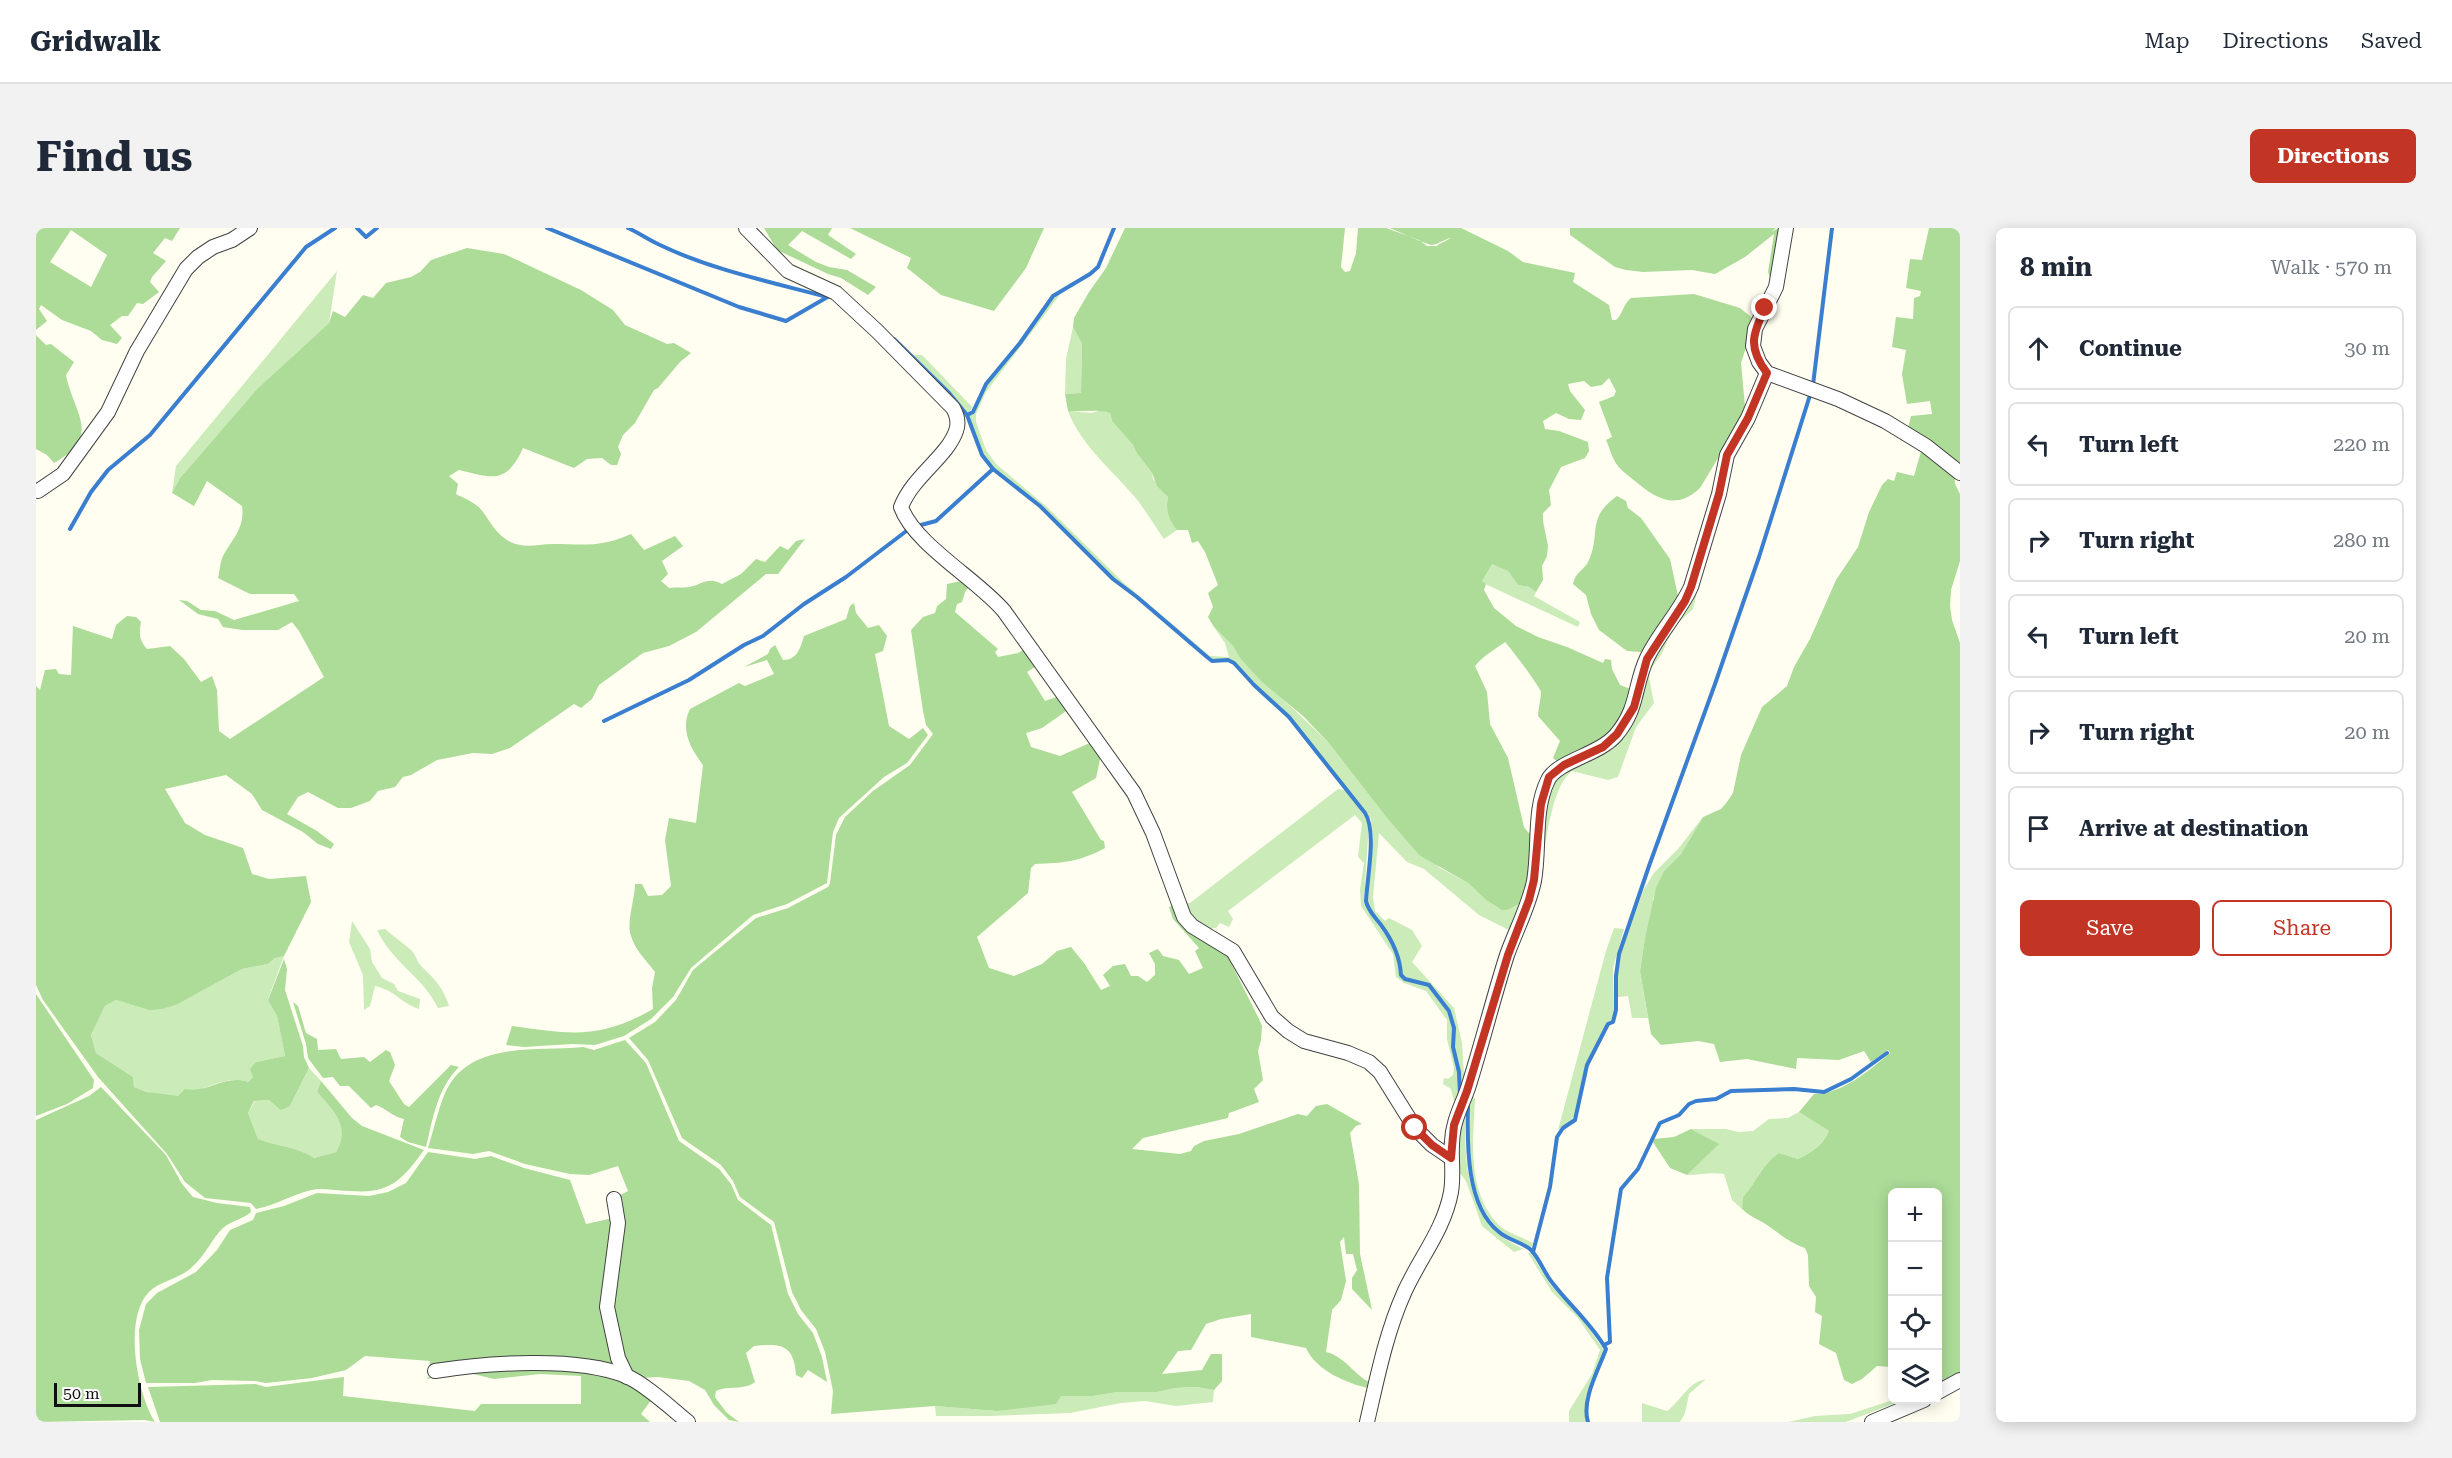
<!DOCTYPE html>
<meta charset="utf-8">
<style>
:root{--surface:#fff;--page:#f2f2f3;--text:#1f2937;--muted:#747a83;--line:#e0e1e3;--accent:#c23424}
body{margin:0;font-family:"Roboto Serif",serif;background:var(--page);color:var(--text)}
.controls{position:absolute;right:18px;bottom:18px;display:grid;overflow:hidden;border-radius:9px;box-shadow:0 3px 15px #0003}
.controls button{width:54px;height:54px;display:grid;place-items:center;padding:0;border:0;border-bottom:2px solid var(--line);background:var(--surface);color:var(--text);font:30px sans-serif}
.scale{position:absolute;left:18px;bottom:15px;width:87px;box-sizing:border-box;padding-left:6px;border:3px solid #0f0f0f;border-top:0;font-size:16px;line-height:21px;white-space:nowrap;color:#0f0f0f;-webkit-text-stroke:4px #fff;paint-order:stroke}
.stop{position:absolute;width:18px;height:18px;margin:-14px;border:4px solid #c23424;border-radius:50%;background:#fff}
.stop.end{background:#c23424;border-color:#fff;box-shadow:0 2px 6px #0008}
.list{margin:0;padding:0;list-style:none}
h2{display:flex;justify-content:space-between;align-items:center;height:78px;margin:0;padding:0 24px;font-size:26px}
h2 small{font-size:20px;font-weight:400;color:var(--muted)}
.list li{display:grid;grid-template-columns:39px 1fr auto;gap:18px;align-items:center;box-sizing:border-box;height:84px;margin:0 12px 12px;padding:0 12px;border:2px solid var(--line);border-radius:9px}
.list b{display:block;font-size:22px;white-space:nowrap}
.list em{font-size:20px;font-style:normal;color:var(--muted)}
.actions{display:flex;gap:12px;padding:18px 24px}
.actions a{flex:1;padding:14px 0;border:2px solid var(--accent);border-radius:9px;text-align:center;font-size:21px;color:var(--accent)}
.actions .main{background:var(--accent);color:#fff}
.icon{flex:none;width:33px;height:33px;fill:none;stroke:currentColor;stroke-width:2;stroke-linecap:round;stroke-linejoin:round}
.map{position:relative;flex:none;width:1924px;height:1194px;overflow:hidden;border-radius:9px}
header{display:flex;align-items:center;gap:36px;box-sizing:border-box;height:84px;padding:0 30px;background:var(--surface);border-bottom:2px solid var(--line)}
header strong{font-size:28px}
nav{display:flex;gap:33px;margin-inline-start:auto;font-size:21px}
.intro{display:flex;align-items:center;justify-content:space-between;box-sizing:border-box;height:144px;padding:0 36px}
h1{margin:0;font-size:42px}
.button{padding:15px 27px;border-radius:9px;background:var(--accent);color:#fff;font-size:21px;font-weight:700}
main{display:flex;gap:36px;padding:0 36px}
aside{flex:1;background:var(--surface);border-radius:9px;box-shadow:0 3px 15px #0003}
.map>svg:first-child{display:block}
.green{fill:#cbebb9}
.forest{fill:#acdc98;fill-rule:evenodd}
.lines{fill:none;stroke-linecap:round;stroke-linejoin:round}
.stream{stroke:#3a7ed0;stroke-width:4}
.minor-casing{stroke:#424242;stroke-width:16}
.minor{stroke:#fff;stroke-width:14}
.route{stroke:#c23424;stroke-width:8}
</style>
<header>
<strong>Gridwalk</strong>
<nav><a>Map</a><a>Directions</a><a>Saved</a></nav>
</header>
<div class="intro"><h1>Find us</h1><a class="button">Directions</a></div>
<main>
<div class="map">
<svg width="1924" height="1194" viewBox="0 0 1924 1194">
<rect width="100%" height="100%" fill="#fffef1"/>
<g class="green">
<path d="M301,43L293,95L221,161L144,250L136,265L140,238Z"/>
<path d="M1026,64L950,164L940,186V194L950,222L960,236L1011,279L1088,355L1174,428L1193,429L1189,415L1178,399L1197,418L1204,430L1292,514L1347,585L1404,640L1432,655L1449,671L1490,672L1477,704L1443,687L1388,641L1371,634L1343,605L1337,669L1339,683L1349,693L1353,690L1376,702L1386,718L1376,734L1418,780L1426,815L1428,847L1430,848L1427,868L1424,842L1418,818L1419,800L1415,782L1393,756L1370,750L1366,747L1363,726L1359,716L1333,681L1331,671L1337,606L1335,591L1254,488L1218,456L1198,434L1192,431L1178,432L1172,429L1078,351L1005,277L958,240L947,226L933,187L938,184L951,156L985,115L1017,70Z"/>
<path d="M1037,99L1046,116L1045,165L1029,166L1030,131Z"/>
<path d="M877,127H886L937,180L931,185L914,164Z"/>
<path d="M1065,182L1074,185L1076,193L1097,217L1100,224L1116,245L1117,251L1132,269C1129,281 1134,293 1141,302L1128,311C1118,297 1109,281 1098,268C1075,241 1045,217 1032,183L1056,185Z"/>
<path d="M1670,328L1657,381L1638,399L1625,427L1614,442L1613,450L1618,475L1600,499L1582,549L1572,552L1536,543C1511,562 1509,636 1500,669L1510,571L1516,553L1608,450Z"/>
<path d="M1456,335L1472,343L1482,357L1493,359L1500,364L1498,368L1544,394L1542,399L1445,354Z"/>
<path d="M1302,561L1310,562L1333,595L1328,672L1330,680L1358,719L1366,750L1393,758L1412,784L1417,801L1416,820L1422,844L1423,872L1409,918L1419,878L1415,861L1407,856L1408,850L1412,851L1417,847L1418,840L1411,811V792L1390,763L1368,755L1360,749L1357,726L1325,678L1324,662L1328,635L1322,629L1326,595L1319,587L1192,683L1197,691L1193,699L1184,695L1180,700L1165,701L1145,674L1154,675Z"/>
<path d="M1667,589L1645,626L1628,643L1617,671V680L1609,710L1604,743L1612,790H1596L1592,768L1582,769L1581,751L1583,730L1607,663L1618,645L1642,621Z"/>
<path d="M316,693L334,721L336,734L346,750L358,756L362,763L384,771L383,781C364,775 361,763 339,758L334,778L328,782L327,747L313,714Z"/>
<path d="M1578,700L1588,701L1577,740L1578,789L1576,793L1571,796L1549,838L1540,885L1534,894L1522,902L1570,723Z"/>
<path d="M349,701C357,708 367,715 375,722C380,727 381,734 386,739C398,750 408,761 413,778L402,780C388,750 355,733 341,702Z"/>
<path d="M248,728L232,771L241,788L249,828L220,834L217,849L212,854C188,846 164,866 140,868C126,869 111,864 98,859L97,849L60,825L55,807L69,778L80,772L94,776H142L206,741L232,736L239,730Z"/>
<path d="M273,840L285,853L281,864C299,883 315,898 300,924L278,930C263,919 240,918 222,911L212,885L219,873L233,872L254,878Z"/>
<path d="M1435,865L1439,871C1437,912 1431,961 1460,994C1468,1004 1486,1009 1497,1015L1495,1020C1485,1014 1472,1010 1463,1002C1443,984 1434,945 1433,920C1432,904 1437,889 1432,873Z"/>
<path d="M1430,880C1428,920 1428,966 1456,1000C1464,1009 1476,1015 1487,1021L1478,1024L1446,998L1430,953L1421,941L1420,912Z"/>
<path d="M1763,884L1793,903C1785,918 1776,924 1762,931L1743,925C1727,935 1720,955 1707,969L1706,981L1696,972L1688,946C1675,944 1664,947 1651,947L1682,916L1655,901H1690L1702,904L1717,903L1733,891L1752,890Z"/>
<path d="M1492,1025H1495L1514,1056L1546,1091L1566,1119L1568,1124L1553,1160L1549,1182L1550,1194H1533V1183L1556,1146L1564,1122L1542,1090L1516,1064Z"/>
<path d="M1670,1151L1653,1166L1649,1185L1644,1194H1606V1175L1631,1183C1645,1173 1651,1155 1670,1151Z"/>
<path d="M1160,1159L1178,1162L1177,1174L1140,1178L1109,1173L1085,1175L1034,1185L953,1188H900L899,1178L961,1183L1025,1168H1057L1081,1164H1121L1139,1160Z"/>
<path d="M1857,1172H1867L1810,1194H1752L1779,1188L1814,1186Z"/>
</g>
<g class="forest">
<path d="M0,0H144L136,13L129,10L117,25L130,33L116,49L114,54L123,64L107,76L101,75L92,88H86L74,97L86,110L81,116L66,112L55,103L26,92L5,77L3,81L11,93L0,102ZM35,2L71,27L55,59L14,34Z"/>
<path d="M728,0H796L792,7L820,26L815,31L766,3L752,17L780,34L793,39L811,42L840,59L832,67L805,50L792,46L741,22Z"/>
<path d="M814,0H1008L990,40L958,83L905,67L871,40L875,30Z"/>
<path d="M1089,0H1309L1305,39L1309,44L1314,43L1320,25L1322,0H1350L1383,12L1391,18H1400L1415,10C1408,11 1403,16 1396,17C1392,17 1361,3 1354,0H1425L1472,23L1487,34L1539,45L1537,54L1573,77L1576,92H1580C1587,86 1587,76 1595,70L1658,66L1704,80L1719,92L1705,135L1710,189L1702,197L1664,260C1641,282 1621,272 1599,253C1594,249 1586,243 1582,238C1576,231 1574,220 1570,212L1576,209L1563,174L1578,168L1580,163L1573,150L1566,157L1555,159L1548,153L1532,156L1534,163L1549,182L1545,192L1533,191L1520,185L1507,193L1509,201L1523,203L1552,214L1553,223L1549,230L1525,239L1513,262L1515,277L1507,285V293L1512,318L1511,328L1506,338L1507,352L1500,364L1493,359L1482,357L1472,343L1456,336L1446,353L1450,356L1448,362L1458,380L1480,398L1502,409L1531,419L1567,435L1569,431L1575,432L1576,441L1584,457L1600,463L1578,506L1525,537L1517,530L1524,513L1502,488C1502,480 1505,472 1505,464C1504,459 1474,419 1469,414C1457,423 1449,426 1439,438L1451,464L1454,496L1472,530L1488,599L1500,614L1490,672L1471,682H1466L1449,671L1432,655L1383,627L1347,585L1292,514L1267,488L1225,453L1204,430L1197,418L1178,399L1172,389L1177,379L1172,365L1182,357L1169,324L1162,313L1156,315L1152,302H1141C1133,292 1129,282 1132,269L1121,258L1116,245L1100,224L1097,217L1076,193L1074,185C1062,181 1046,184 1032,183L1029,166L1045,165L1046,116L1037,99L1038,90L1053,64L1070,40Z"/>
<path d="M1534,0H1740L1735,4L1743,0L1736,56L1732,44L1738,6L1709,29L1679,46L1656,42L1607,44L1590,42L1579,39L1534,7Z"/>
<path d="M1893,0H1924V240L1872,200L1875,188L1896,186L1894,173L1871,176L1866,146L1870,122L1856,119L1860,89L1877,91L1878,70L1884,68L1885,63L1870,60L1874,31L1886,32Z"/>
<path d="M431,20L468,26L545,62L577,82L589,97L631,116L638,115L655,125L644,134L622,160L618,162L599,195L587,207L582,219L585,226L581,237H575L566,230L551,231L538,240L487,220C470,257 457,250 423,242L413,248L422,256L420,266C429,271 441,275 447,284C455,295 459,304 471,312C487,322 500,316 517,316C549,316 563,320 595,306L608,322L639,308L647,318L626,333L632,346L625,353L633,360C640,359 647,360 653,359C666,357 671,348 686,356L705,346L720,331L729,334L744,318L752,322L760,313L769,311L742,346H730L660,404L633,418L607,425L563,457L556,471L545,480L538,476L474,520L456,526L437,525L401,532L375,547L367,549L359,559L342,563L334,573L315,580H302L272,564L262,569L251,586L281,603L298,616L295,621L282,616L267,604L226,582L216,566L190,547L129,561L149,595L169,607L207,620L216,646L233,651L270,648L275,674L248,728L239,730L232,736L206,741L142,776L126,781L114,782L80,772L69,778L55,807L60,825L97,849L98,859L111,864L142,868L149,861C171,866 189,846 212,854L217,849L214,841L220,834L249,828L241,788L232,772L248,731L251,741L249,762L267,818L268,829L273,840L254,878L245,882L233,872L218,873L212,885L222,911C240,918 263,919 278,930L300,924C315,898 298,883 281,864L285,853L316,890L326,898L388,922C366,952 354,966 315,963C305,963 293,961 282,961C261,963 242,977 220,981L215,975L169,970L149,954L131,926L62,849L7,772L0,757V458L4,462L9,442L20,441L23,446L35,447L37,398L76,411L80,397L91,388L100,389L105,394C103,406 103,412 111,421L134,418L148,431L165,454L176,448L181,462L183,503L194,511L288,449L263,403L256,394L242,402H206L187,399L182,391L162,386L143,372L151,373L165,382L179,383L198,392L263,373L258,366H214L182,350C184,342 184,333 188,326C198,309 209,299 206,278L171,253L158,278L136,265L144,250L221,161L293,95L297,83L309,89L327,67L337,70L350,55L375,49L384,44L395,32Z"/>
<path d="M0,107L10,117L15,116L38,134L30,147C38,187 67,208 18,235L11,227L0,221Z"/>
<path d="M1886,220L1918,243L1919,256L1924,266V333L1915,362L1914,378L1916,392L1924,415V1146L1902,1156V964H1856V1139L1841,1138L1826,1151L1816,1156L1808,1152L1800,1125L1783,1116L1786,1088L1779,1084L1780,1069L1773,1058L1772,1027L1769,1020C1754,1015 1744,1006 1731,997C1721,990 1717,991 1706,981L1707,969C1720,955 1727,935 1743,925L1762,931C1776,924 1786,918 1793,903L1763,884L1778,866C1806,866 1834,842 1854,825L1852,822L1835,834L1828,823L1803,832L1761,830L1760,841L1711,831L1684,834L1678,816L1662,813L1625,817L1615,806L1604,743L1609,710L1620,660L1628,643L1645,626L1667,589L1685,581L1691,574L1697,565L1705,527L1726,479L1751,458L1758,439L1774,411L1800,352L1822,319L1833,284L1846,257L1852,251L1858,253L1861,244L1878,248Z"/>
<path d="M1581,268L1590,273L1592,280L1605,290L1634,331L1644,377L1610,428L1604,424L1591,423L1563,402L1555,386L1550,367L1537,356C1539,344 1549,342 1553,332C1565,305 1550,290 1581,268Z"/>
<path d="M930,352L935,356L929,364L926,374L921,376L919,384L962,421L959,424L962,429L982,425L990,420L1002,437L991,444L1009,473L1023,468L1033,481L1006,500L990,505L995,519L1024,528L1056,514L1065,527L1060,550L1036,564L1065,612L1068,613L1069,620C1043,634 1027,635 999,636L995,640L992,665L941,709L953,740L978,748L1006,736L1021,723L1035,719L1048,735L1065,762L1074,758L1067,747L1077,738L1089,736L1095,748H1102L1111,754L1119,747V736L1113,725L1122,721L1127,728L1143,732L1153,746L1167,740L1159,723L1163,720L1137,691L1133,679L1138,677L1183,717L1193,731L1223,791L1226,798L1225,812L1222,823L1227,852L1218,861L1223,874L1193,885L1192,890L1107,910L1096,921L1144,926L1155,923L1158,918L1168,913L1203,906L1262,886L1271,888L1280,878L1291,876L1326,896L1320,898L1314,905L1323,956L1324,1026L1336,1082L1316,1061V1050L1321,1042L1317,1026H1310L1308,1009L1304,1014L1310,1053L1305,1072L1296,1082L1290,1124C1311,1129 1318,1149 1338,1156L1337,1161C1314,1157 1280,1143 1270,1120L1215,1109V1086L1185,1091L1170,1096L1155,1122L1142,1123L1126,1146L1166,1142L1175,1126H1186V1153L1178,1162L1160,1159L1139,1160L1121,1164H1081L1057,1168H1025L1020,1176L961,1183L899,1178L795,1186L797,1163L789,1124L780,1101L765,1082L756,1064L738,994L704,969L697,953L685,937L646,910L612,832L593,810L619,794L640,772L657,742L720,690L752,680L792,659L794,655L800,607L809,589L837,563L874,537L897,506L890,497L887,483L875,402L887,389L899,385L901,378L910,371L911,356Z"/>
<path d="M818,375L820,385L832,400L843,397L851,408L847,423L839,426L853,498L873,511L887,500L892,507L871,535L848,549L803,590L797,604L791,655L751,676L717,687L655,740L637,769L615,791L588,808L559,817L536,816L488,819L470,817L476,798C535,806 563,812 617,781L616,760L619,744C610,732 599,722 595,708C590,695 599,671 599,656H606L612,668L626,667L635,658L629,612L633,590L660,595L667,537C654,520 644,501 654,481L703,455L709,458L738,446L731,432L708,439L732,426L734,421L739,417L747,432C761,432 764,421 768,408L810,391L814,378Z"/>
<path d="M0,766L58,852L57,860L31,876L0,888Z"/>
<path d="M257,774L262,778L270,805L281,811L282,822L300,821L305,831L328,829L334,834L350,822L354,824L359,837L353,853L368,876L373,879L415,837L423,839C401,861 397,890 390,919L372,914L364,909L368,891C357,889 351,881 340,877L335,880L313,858H304L297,849L287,850L272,830L270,816Z"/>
<path d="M589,812L610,835L643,913L683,941L695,956L702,972L735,997L752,1066L762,1086L777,1105L786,1129L791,1154L772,1142L766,1150L760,1147C758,1116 745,1115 718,1118L710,1125L719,1154C707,1163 693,1157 680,1163L679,1169L690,1184L703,1194L693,1192L678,1177L669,1162L653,1153L622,1149L601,1150L594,1144L585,1128L575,1081L583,968L592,963L582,938L553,947L534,946L489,936L453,923L437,926L392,920C398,901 402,881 410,863C435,812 501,824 547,819L558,822Z"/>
<path d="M65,859L130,927L146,956L157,969L181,975L214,979L215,984C207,991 195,993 187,1000C177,1009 169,1028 156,1039C144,1051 125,1052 113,1064C87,1090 101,1166 119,1194L109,1192L0,1194V892L53,868Z"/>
<path d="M1655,901L1683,916L1651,947L1634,940L1617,914L1618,911L1638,909Z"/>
<path d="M392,924L439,931L455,928L488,940L534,952L550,996L577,990L566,1083L572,1118L582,1142L430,1134L393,1140L394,1133L329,1128L310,1142L276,1150L230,1155L219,1153L176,1152L159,1155H110L104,1131L103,1102L110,1076L121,1065L160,1044L181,1022L194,1002L217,992L220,985L248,978L281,965L333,968L352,964L370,955Z"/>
<path d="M535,1137L590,1150L616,1171L605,1186L614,1194H124L112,1159L219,1156L230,1159L308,1149L307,1168L439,1183L445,1176H545V1148L504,1146L458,1151L429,1144L390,1151L399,1144Z"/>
</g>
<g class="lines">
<g class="stream">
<path d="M321,0L330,9L341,0"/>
<path d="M511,0L703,79L750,93L795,67"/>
<path d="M592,0C603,5 613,12 624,17C676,42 735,54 791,69"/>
<path d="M858,111L913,165L931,187L946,227L957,241L1004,278L1077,351L1101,369L1171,429L1176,433L1192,432L1198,435L1218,457L1253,489L1329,585C1341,603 1331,650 1330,673C1332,683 1339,689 1345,697C1357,713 1364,728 1365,747L1369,751L1393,757L1413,783L1418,800L1417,819L1423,844L1424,867"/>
<path d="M1777,157L1796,0"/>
<path d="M931,187L937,184L950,156L984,115L1017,68L1054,46L1062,39L1078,0"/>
<path d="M881,298L900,293L957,241"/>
<path d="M34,301L55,264L72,242L114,207L270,19L299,0"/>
<path d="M568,493L653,452L708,417L727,408L768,376L810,349L873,301"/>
<path d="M1432,878C1431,916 1430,978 1463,1004C1472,1012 1486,1014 1495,1022C1503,1030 1508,1044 1515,1053C1533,1077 1555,1095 1570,1121C1563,1141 1545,1172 1552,1194"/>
<path d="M1497,1024L1514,959L1521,909L1527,900L1539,892L1551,837L1572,796L1577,794L1580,782V748L1583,726L1613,638L1679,456L1723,329L1775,164"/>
<path d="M1568,1117L1574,1114L1571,1050L1585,961L1602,941L1624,895L1643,887L1653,876L1660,873L1680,871L1695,863L1758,861L1788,864L1815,851L1851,825"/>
</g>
<defs>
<g id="minor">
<path d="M710,0L752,43L800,65L841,103L917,180C921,187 923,195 920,203C911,229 877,248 865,279C878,316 942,352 968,383L1098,565L1117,605L1148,689L1156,698L1197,723L1236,789L1252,803L1268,813L1312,825L1333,834L1344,844L1379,900L1396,917L1415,930"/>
<path d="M1750,0L1740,59L1719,101L1717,118L1723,134L1731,145L1802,171L1849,193L1890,218L1924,245"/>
<path d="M2,263L27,246L72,184L101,123L150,41L162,29L177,19L196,12L214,0"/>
<path d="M578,971L582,995L571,1079L582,1130L591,1149"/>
<path d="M399,1143C451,1135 541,1128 590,1148C608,1155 636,1181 652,1194"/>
<path d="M1902,1164L1924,1152"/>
<path d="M1331,1194C1341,1151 1350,1105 1368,1065C1383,1031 1408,1002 1415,964C1419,941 1412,918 1419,895C1422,883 1428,872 1432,860C1446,816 1457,771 1471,727C1480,702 1493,678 1498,653C1504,620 1497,582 1512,552C1521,533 1563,527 1580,507C1603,480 1598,457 1611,430C1623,405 1643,385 1655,359L1683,266L1691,227L1712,190L1731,145"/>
<path d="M1836,1194L1888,1172"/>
</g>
</defs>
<use href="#minor" class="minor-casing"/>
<use href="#minor" class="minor"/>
</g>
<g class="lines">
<path class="route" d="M1379,900L1396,917L1415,930L1418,897L1431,863L1472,727L1493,672L1498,652L1505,576L1513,549L1528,537L1567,519L1581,506L1598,479L1611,431L1649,373L1655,359L1683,266L1691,227L1712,190L1731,145C1712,120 1716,107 1729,80"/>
</g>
</svg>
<div class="controls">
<button>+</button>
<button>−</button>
<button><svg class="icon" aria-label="locate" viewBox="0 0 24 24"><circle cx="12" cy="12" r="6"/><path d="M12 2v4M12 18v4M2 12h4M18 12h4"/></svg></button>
<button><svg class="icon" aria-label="layers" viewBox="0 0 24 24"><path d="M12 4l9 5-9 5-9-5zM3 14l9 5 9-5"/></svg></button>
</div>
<div class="scale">50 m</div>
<div class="stop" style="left:1379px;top:900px"></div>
<div class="stop end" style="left:1729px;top:80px"></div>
</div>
<aside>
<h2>8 min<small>Walk · 570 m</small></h2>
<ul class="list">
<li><svg class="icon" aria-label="ahead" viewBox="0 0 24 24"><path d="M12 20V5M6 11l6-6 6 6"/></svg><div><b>Continue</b></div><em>30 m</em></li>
<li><svg class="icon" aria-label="left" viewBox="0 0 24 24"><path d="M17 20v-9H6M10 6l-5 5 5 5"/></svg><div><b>Turn left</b></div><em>220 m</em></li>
<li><svg class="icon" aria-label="right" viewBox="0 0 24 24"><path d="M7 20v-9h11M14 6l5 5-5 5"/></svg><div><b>Turn right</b></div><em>280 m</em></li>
<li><svg class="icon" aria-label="left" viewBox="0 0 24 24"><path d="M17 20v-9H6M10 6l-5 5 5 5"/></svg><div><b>Turn left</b></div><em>20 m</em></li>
<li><svg class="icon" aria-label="right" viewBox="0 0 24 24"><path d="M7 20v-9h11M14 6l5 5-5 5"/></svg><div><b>Turn right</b></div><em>20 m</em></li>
<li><svg class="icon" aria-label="arrive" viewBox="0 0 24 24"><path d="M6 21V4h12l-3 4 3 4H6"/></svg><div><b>Arrive at destination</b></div></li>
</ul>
<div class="actions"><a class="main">Save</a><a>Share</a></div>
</aside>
</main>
